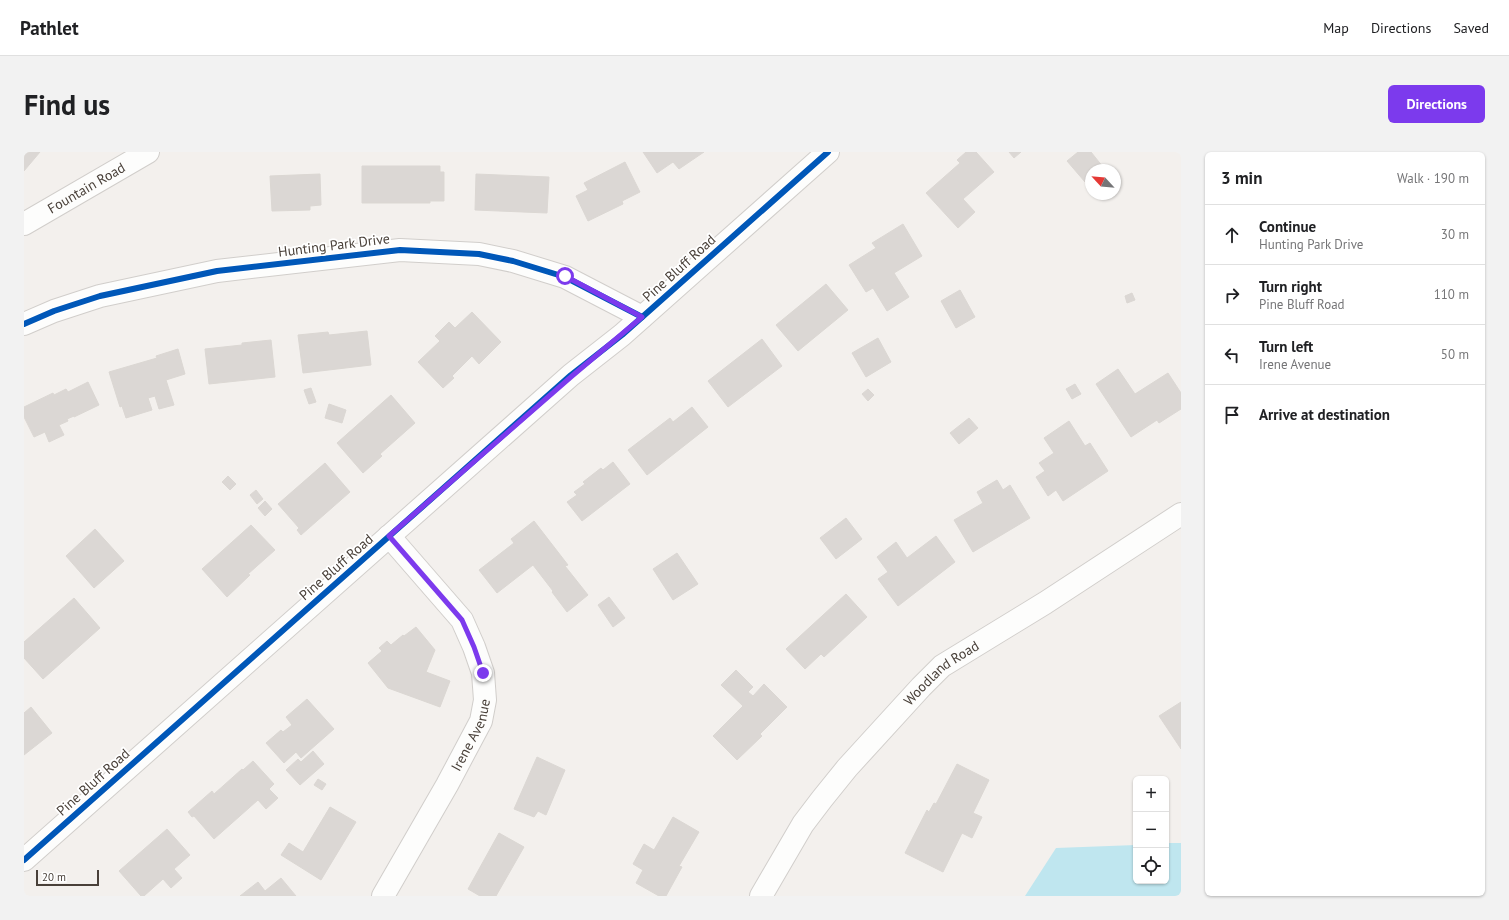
<!DOCTYPE html>
<meta charset="utf-8">
<style>
:root{--surface:#fff;--page:#f2f2f2;--text:#202124;--muted:#757577;--line:#e0e0e0;--accent:#7c3aed}
body{margin:0;font-family:"PT Sans",sans-serif;background:var(--page);color:var(--text)}
.controls{position:absolute;right:12px;bottom:12px;display:grid;overflow:hidden;border-radius:6px;box-shadow:0 1px 3px #0004}
.controls button{width:36px;height:36px;display:grid;place-items:center;padding:0;border:0;border-bottom:1px solid var(--line);background:var(--surface);color:var(--text);font:20px sans-serif}
.compass{position:absolute;left:1061px;top:12px;width:36px;height:36px;border-radius:50%;background:var(--surface);box-shadow:0 1px 3px #0004;rotate:296deg}
.scale{position:absolute;left:12px;bottom:10px;width:63px;box-sizing:border-box;padding-left:4px;border:2px solid #494039;border-top:0;font-size:11px;line-height:14px;white-space:nowrap;color:#494039;-webkit-text-stroke:3px #fff;paint-order:stroke}
.stop{position:absolute;width:12px;height:12px;margin:-9px;border:3px solid #7c3aed;border-radius:50%;background:#fff}
.stop.end{background:#7c3aed;border-color:#fff;box-shadow:0 1px 4px #0008}
.list{margin:0;padding:0;list-style:none}
h2{display:flex;justify-content:space-between;align-items:center;height:52px;margin:0;padding:0 16px;font-size:17px}
h2 small{font-size:13px;font-weight:400;color:var(--muted)}
.list li{display:grid;grid-template-columns:26px 1fr auto;gap:12px;align-items:center;box-sizing:border-box;height:60px;padding:0 16px;border-top:1px solid var(--line)}
.list b{display:block;font-size:15px;white-space:nowrap}
.list p{margin:0;font-size:13px;white-space:nowrap;color:var(--muted)}
.list em{font-size:13px;font-style:normal;color:var(--muted)}
.icon{flex:none;width:22px;height:22px;fill:none;stroke:currentColor;stroke-width:2;stroke-linecap:round;stroke-linejoin:round}
.map{position:relative;flex:none;width:1157px;height:744px;overflow:hidden;border-radius:6px}
header{display:flex;align-items:center;gap:24px;box-sizing:border-box;height:56px;padding:0 20px;background:var(--surface);border-bottom:1px solid var(--line)}
header strong{font-size:19px}
nav{display:flex;gap:22px;margin-inline-start:auto;font-size:14px}
.intro{display:flex;align-items:center;justify-content:space-between;box-sizing:border-box;height:96px;padding:0 24px}
h1{margin:0;font-size:28px}
.button{padding:10px 18px;border-radius:6px;background:var(--accent);color:#fff;font-size:14px;font-weight:700}
main{display:flex;gap:24px;padding:0 24px}
aside{flex:1;background:var(--surface);border-radius:6px;box-shadow:0 1px 3px #0004}
.map>svg:first-child{display:block}
.water{fill:#bfe6ef}
.building{fill:#dbd7d4;stroke:#dbd7d3}
.lines{fill:none;stroke-linecap:round;stroke-linejoin:round}
.minor-casing{stroke:#d1cecb;stroke-width:24}
.minor{stroke:#fdfdfc;stroke-width:22}
.cycleway-casing{stroke:#fff;stroke-width:8}
.cycleway{stroke:#0057b8;stroke-width:6}
.route{stroke:#7c3aed;stroke-width:5}
.labels{text-anchor:middle;stroke-width:3.5;stroke-linejoin:round;paint-order:stroke}
.street-label{font-size:14px;fill:#494039;stroke:#fff}
</style>
<header>
<strong>Pathlet</strong>
<nav><a>Map</a><a>Directions</a><a>Saved</a></nav>
</header>
<div class="intro"><h1>Find us</h1><a class="button">Directions</a></div>
<main>
<div class="map">
<svg width="1157" height="744" viewBox="0 0 1157 744">
<rect width="100%" height="100%" fill="#f3f0ed"/>
<path class="water" d="M1142,691H1157V744H1001L1032,696L1112,693V729H1142Z"/>
<g class="building">
<path d="M0,0H16L0,19Z"/>
<path d="M619,0H680L655,17L649,10L633,21Z"/>
<path d="M942,0H952L970,20L939,47L951,60L934,76L902,41L936,11L933,8Z"/>
<path d="M985,0H997L990,6Z"/>
<path d="M1054,0H1067L1079,15L1076,18H1067V25L1061,30L1043,9Z"/>
<path d="M601,10L616,40L598,49L599,52L564,69L552,44L564,38L560,31Z"/>
<path d="M338,14H416V20H420V49H406V51H338Z"/>
<path d="M296,22L297,53L286,54V58L248,59L246,24Z"/>
<path d="M452,22L525,25L523,61L451,58Z"/>
<path d="M879,72L898,104L870,121L885,145L863,159L849,136L842,140L825,113L852,96L848,91Z"/>
<path d="M802,132L824,158L774,199L752,173Z"/>
<path d="M936,138L951,165L932,176L917,149Z"/>
<path d="M1108,141L1111,148L1103,151L1101,144Z"/>
<path d="M448,160L477,190L455,212L448,204L428,224L430,226L419,236L394,210L416,189L411,184L425,170L431,176Z"/>
<path d="M343,179L347,213L279,221L274,183L304,180L305,183Z"/>
<path d="M854,186L867,210L842,225L828,201Z"/>
<path d="M738,187L758,214L704,255L684,229Z"/>
<path d="M247,188L251,225L185,232L181,197L218,193V191Z"/>
<path d="M154,197L161,222L142,228L150,253L135,257L131,244L124,246L128,258L102,266L98,254L96,255L85,220L133,206L132,204Z"/>
<path d="M1094,217L1111,242L1144,221L1157,241V257L1135,271L1133,268L1107,285L1072,232Z"/>
<path d="M64,230L75,253L50,265V264L43,267L44,269L35,273L40,283L25,290L21,280L10,285L0,265V255L29,241L30,243L42,237L44,240Z"/>
<path d="M1051,232L1057,242L1048,247L1042,237Z"/>
<path d="M287,236L292,250L285,252L280,238Z"/>
<path d="M844,237L850,243L844,249L838,242Z"/>
<path d="M367,243L391,271L356,302L358,304L339,321L313,291Z"/>
<path d="M305,252L322,258L318,271L301,266Z"/>
<path d="M668,255L684,275L623,323L604,298L646,266L649,270Z"/>
<path d="M945,266L954,276L935,292L926,281Z"/>
<path d="M1045,269L1061,294L1066,291L1084,319L1039,349L1032,338L1024,344L1012,325L1021,319L1015,311L1030,301L1020,286Z"/>
<path d="M589,310L606,332L558,369L543,350L553,343L550,340L561,332L559,330L577,316L579,318Z"/>
<path d="M301,311L326,340L277,383L273,378L275,376L254,352Z"/>
<path d="M204,324L212,332L206,338L198,330Z"/>
<path d="M973,328L979,338L986,333L1006,366L949,400L930,368L959,351L953,340Z"/>
<path d="M232,338L239,347L233,352L226,343Z"/>
<path d="M241,349L248,357L241,364L234,356Z"/>
<path d="M822,366L838,387L812,407L796,386Z"/>
<path d="M510,369L544,413L541,414L564,443L543,460L528,440L529,439L509,413L473,441L455,418L490,391L487,387Z"/>
<path d="M227,373L251,398L224,422L226,423L203,445L178,417Z"/>
<path d="M71,377L100,409L70,436L42,404Z"/>
<path d="M912,384L931,410L874,454L854,427L864,420L853,405L872,390L883,406Z"/>
<path d="M653,401L674,432L649,448L629,417Z"/>
<path d="M822,442L843,465L800,505L797,502L781,517L762,497Z"/>
<path d="M585,445L601,466L589,475L574,453Z"/>
<path d="M50,446L76,476L19,527L0,506V490Z"/>
<path d="M392,475L411,498L402,520L426,529L416,555L364,536L344,511L358,499L355,496L363,489L367,493L379,483L380,484Z"/>
<path d="M712,518L729,535L724,540L729,544L740,532L763,555L736,582L738,584L713,608L689,584L719,554L697,533Z"/>
<path d="M283,547L310,577L277,606L272,600L260,611L242,591L257,578L259,580L268,573L262,565Z"/>
<path d="M1157,550V597L1135,564Z"/>
<path d="M7,555L28,581L0,603V561Z"/>
<path d="M289,599L300,612L276,633L262,618L274,607L277,610Z"/>
<path d="M513,605L541,618L522,663L514,659L510,665L490,657Z"/>
<path d="M229,609L250,632L245,637L254,646L242,657L234,648L190,687L170,664L168,665L164,660L188,639L190,642L218,617L219,618Z"/>
<path d="M933,612L965,628L949,661L958,665L948,686L938,681L919,720L881,701L903,658L905,660L910,651L912,652Z"/>
<path d="M294,627L302,632L298,638L290,633Z"/>
<path d="M306,655L332,670L297,728L257,703L265,691L279,700Z"/>
<path d="M649,665L675,680L655,714L658,715L642,744H635L612,731L619,718L609,712L620,692L630,698Z"/>
<path d="M143,677L166,703L150,717L158,726L147,736L139,727L120,744H117L95,719Z"/>
<path d="M475,681L500,695L472,744H456L444,737Z"/>
<path d="M257,726L272,744H216L234,730L241,739Z"/>
</g>
<g class="lines">
<defs>
<g id="minor">
<path id="s1" d="M0,72L124,0"/>
<path d="M0,172L30,159L76,144L193,119L376,98L455,102L489,109L541,125L618,165"/>
<path d="M0,708L547,223L598,183L804,0"/>
<path id="s2" d="M359,744L423,633L457,569L461,548L459,521L450,495L438,468L365,384"/>
<path id="s3" d="M737,744L779,672L798,647L823,616L897,535L918,514L1021,451L1157,362"/>
</g>
</defs>
<use href="#minor" class="minor-casing"/>
<use href="#minor" class="minor"/>
<defs>
<g id="cycleway">
<path d="M0,172L30,159L76,144L193,119L376,98L455,102L489,109L541,125L618,165"/>
<path d="M0,708L547,223L598,183L804,0"/>
</g>
</defs>
<use href="#cycleway" class="cycleway-casing"/>
<use href="#cycleway" class="cycleway"/>
</g>
<g class="lines">
<path class="route" d="M459,521L450,495L438,468L365,384L548,224L618,165L541,124"/>
</g>
<g class="labels">
<g class="street-label">
<text dy="5" stroke="none"><textPath href="#s1" startOffset="72">Fountain Road</textPath></text>
<text transform="translate(310 93) rotate(-7)" y="5">Hunting Park Drive</text>
<text transform="translate(655 116) rotate(-42)" y="5">Pine Bluff Road</text>
<text transform="translate(312 415) rotate(-41)" y="5">Pine Bluff Road</text>
<text dy="5" stroke="none"><textPath href="#s3" startOffset="289">Woodland Road</textPath></text>
<text dy="5" stroke="none"><textPath href="#s2" startOffset="184">Irene Avenue</textPath></text>
<text transform="translate(69 630) rotate(-42)" y="5">Pine Bluff Road</text>
</g>
</g>
</svg>
<div class="controls">
<button>+</button>
<button>−</button>
<button><svg class="icon" aria-label="locate" viewBox="0 0 24 24"><circle cx="12" cy="12" r="6"/><path d="M12 2v4M12 18v4M2 12h4M18 12h4"/></svg></button>
</div>
<svg class="compass" viewBox="-18 -18 36 36"><path d="M0-13l5 13h-10z" fill="#e53935"/><path d="M0 13l5-13h-10z" fill="#757577"/></svg>
<div class="scale">20 m</div>
<div class="stop" style="left:541px;top:124px"></div>
<div class="stop end" style="left:459px;top:521px"></div>
</div>
<aside>
<h2>3 min<small>Walk · 190 m</small></h2>
<ul class="list">
<li><svg class="icon" aria-label="ahead" viewBox="0 0 24 24"><path d="M12 20V5M6 11l6-6 6 6"/></svg><div><b>Continue</b><p>Hunting Park Drive</p></div><em>30 m</em></li>
<li><svg class="icon" aria-label="right" viewBox="0 0 24 24"><path d="M7 20v-9h11M14 6l5 5-5 5"/></svg><div><b>Turn right</b><p>Pine Bluff Road</p></div><em>110 m</em></li>
<li><svg class="icon" aria-label="left" viewBox="0 0 24 24"><path d="M17 20v-9H6M10 6l-5 5 5 5"/></svg><div><b>Turn left</b><p>Irene Avenue</p></div><em>50 m</em></li>
<li><svg class="icon" aria-label="arrive" viewBox="0 0 24 24"><path d="M6 21V4h12l-3 4 3 4H6"/></svg><div><b>Arrive at destination</b></div></li>
</ul>
</aside>
</main>
